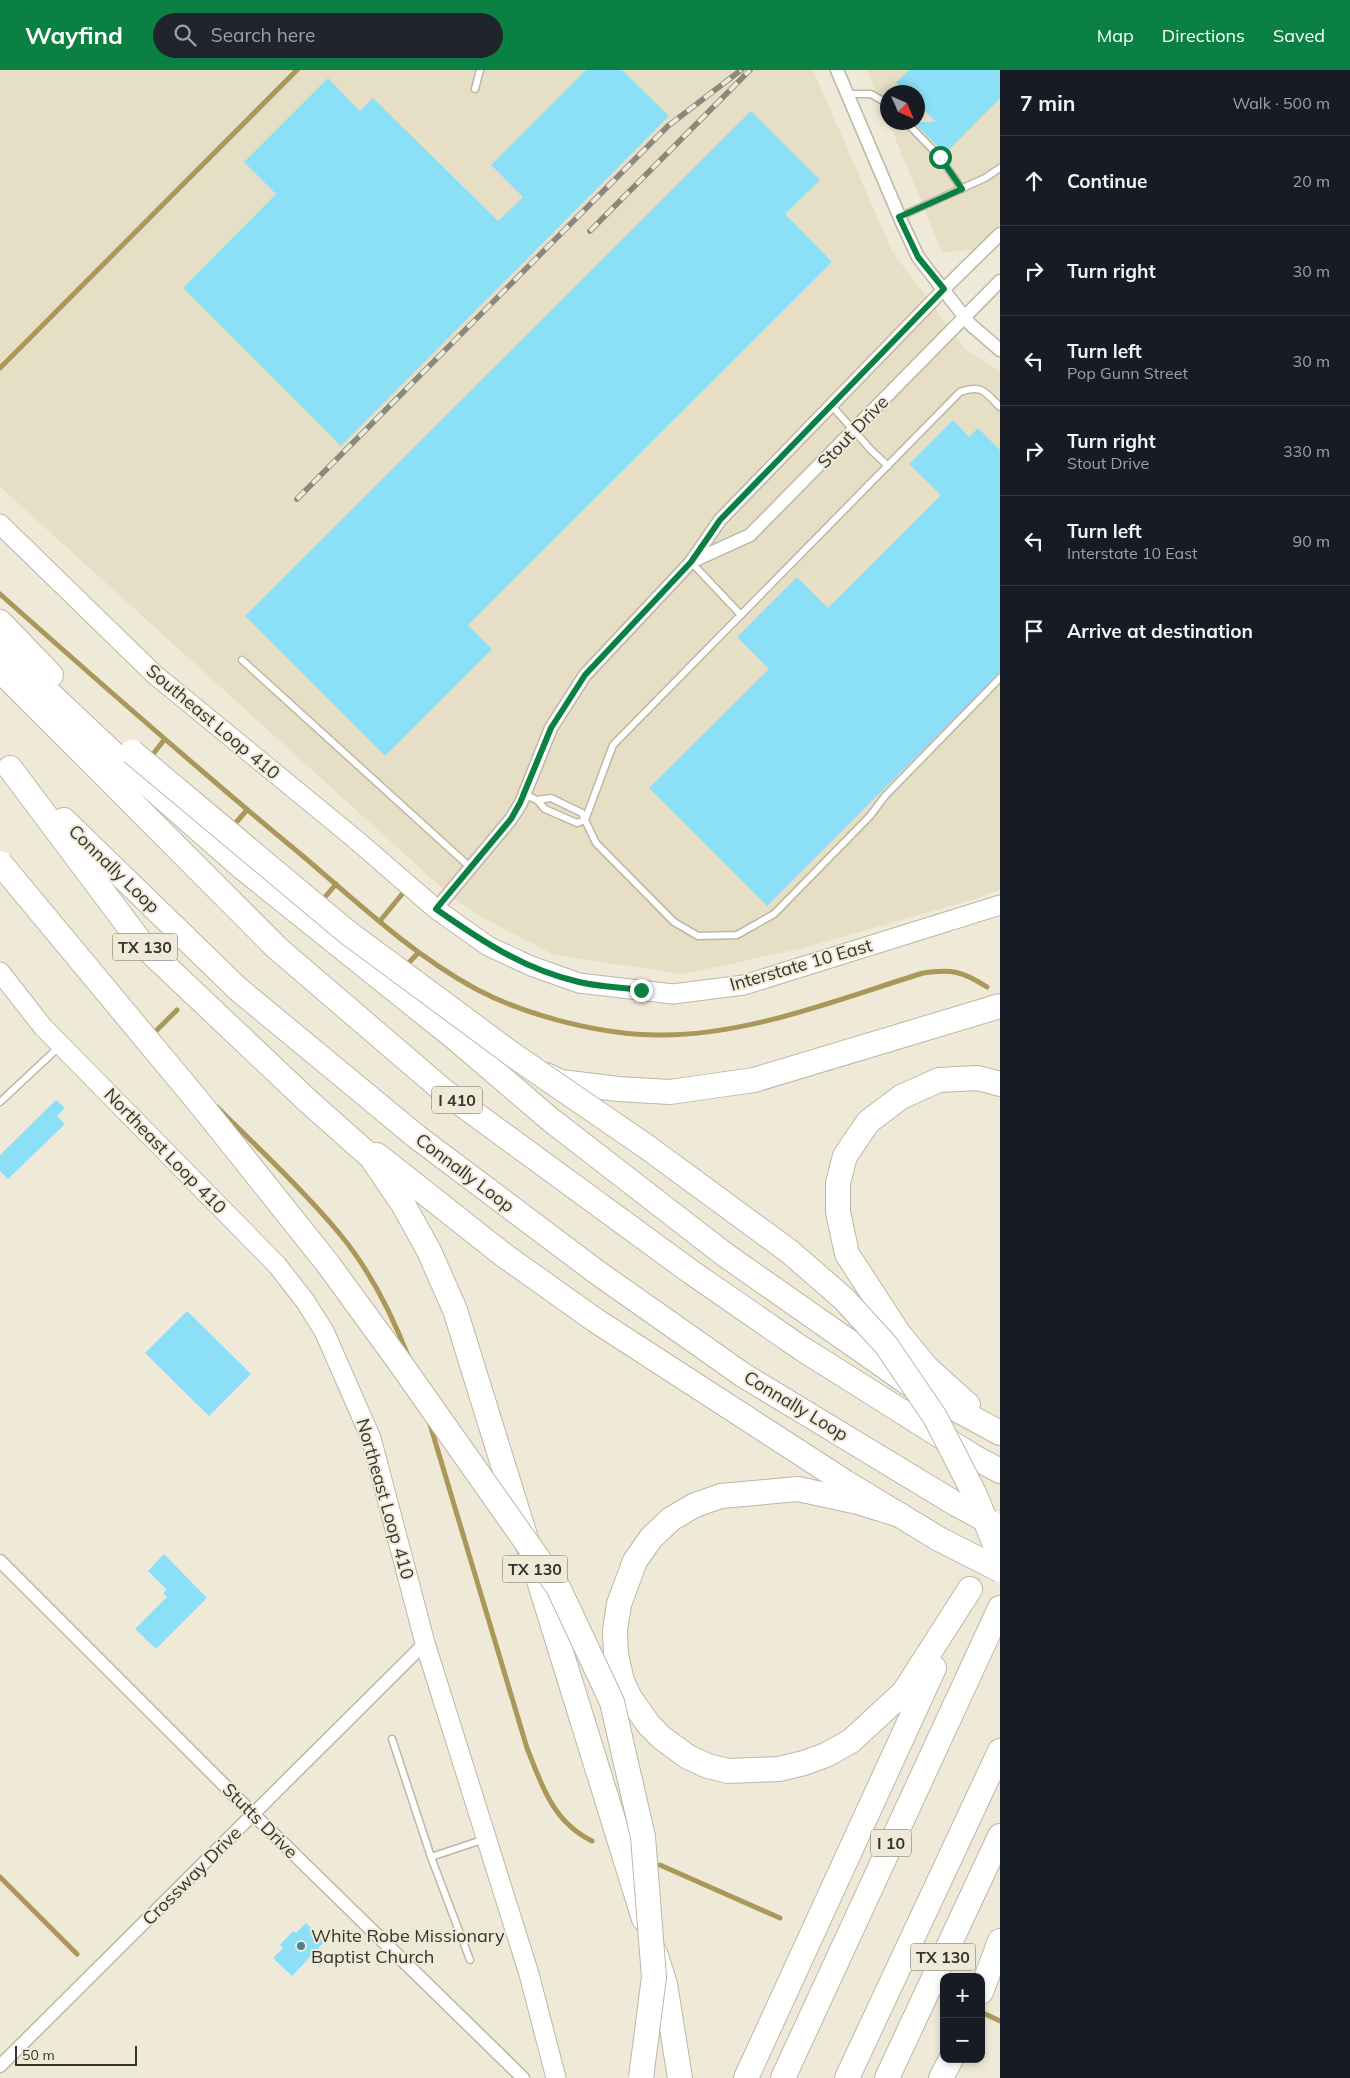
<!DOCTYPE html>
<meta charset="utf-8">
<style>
:root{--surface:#171b24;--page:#20242c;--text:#f1f3f6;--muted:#9ea1a6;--line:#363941;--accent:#0b8043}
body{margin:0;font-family:Mulish,sans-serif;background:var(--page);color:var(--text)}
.controls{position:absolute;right:15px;bottom:15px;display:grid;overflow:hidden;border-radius:10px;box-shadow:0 2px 8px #0003}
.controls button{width:45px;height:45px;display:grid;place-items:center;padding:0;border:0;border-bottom:1px solid var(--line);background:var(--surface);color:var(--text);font:25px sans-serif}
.compass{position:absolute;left:880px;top:15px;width:45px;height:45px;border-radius:50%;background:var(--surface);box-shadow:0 2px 8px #0003;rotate:135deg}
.scale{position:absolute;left:15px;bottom:12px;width:122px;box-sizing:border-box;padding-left:5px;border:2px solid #36342d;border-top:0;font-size:14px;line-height:18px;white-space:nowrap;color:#36342d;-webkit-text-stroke:4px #efead8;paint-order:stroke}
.stop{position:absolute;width:15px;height:15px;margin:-11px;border:4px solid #0b8043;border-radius:50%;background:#fff}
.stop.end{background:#0b8043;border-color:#fff;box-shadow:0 1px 5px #0008}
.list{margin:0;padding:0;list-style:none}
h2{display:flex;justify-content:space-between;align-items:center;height:65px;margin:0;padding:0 20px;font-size:21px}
h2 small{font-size:16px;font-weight:400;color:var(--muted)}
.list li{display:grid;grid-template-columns:32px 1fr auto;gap:15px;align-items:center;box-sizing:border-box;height:90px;padding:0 20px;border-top:1px solid var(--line)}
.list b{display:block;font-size:19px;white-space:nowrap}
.list p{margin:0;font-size:16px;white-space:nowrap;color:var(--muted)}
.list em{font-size:16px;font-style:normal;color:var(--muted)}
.icon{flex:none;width:28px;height:28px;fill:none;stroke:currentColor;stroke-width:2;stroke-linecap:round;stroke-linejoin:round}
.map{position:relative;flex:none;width:1000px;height:2008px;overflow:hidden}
header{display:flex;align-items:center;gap:30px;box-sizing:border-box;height:70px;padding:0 25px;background:var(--accent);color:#fff}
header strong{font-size:24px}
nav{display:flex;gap:28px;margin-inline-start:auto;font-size:18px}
.search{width:350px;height:45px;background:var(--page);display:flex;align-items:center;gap:12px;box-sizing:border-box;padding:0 18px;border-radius:28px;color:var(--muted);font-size:19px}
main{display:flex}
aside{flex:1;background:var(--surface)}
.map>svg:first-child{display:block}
.built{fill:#e6dfc5}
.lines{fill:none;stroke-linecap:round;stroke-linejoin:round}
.stream{stroke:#aa985a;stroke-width:5}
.building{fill:#8be0f7}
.service-casing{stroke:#bcb7a6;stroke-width:9}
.minor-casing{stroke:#bcb7a6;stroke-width:15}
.secondary-casing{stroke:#bcb7a6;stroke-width:21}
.motorway-casing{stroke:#bcb7a6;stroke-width:26}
.service{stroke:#fff;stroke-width:6}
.minor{stroke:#fff;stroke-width:12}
.secondary{stroke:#fff;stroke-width:19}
.motorway{stroke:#fff;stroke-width:24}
.rail-casing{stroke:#8a877b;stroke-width:5.5}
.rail{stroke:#efead8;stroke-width:4;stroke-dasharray:11;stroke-linecap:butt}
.motorway-bridge-casing{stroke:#bcb7a6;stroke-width:26;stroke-linecap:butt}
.motorway-bridge{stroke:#fff;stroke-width:24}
.route{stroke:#0b8043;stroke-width:6}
.poi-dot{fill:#438696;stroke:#efead8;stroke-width:2}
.labels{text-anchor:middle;stroke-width:4;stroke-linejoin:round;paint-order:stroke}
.shield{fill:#efead8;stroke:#6e6b60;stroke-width:1}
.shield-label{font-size:16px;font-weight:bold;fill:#36342d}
.street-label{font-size:18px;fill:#36342d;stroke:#efead8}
.poi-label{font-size:18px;fill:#36342d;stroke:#efead8;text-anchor:start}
</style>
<header>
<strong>Wayfind</strong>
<div class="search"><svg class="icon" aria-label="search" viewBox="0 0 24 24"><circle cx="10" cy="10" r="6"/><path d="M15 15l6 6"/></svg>Search here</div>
<nav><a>Map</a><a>Directions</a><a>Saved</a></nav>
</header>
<main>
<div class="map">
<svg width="1000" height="2008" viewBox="0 0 1000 2008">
<rect width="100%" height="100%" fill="#efead8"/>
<g class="built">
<path d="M0,0H813L892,181L966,280L1000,301V819L979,828L799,879L684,904L554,885L483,848L453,828L0,417Z"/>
<path d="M867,0H1000V153L974,180L942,182L889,53L918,52V22H888L887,50Z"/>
</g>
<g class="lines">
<g class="stream">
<path d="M0,298L297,0"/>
<path d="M0,524C100,613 201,702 304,787C359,834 412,884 476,919C527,946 602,965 659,965C747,966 839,929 923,903C952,899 962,901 987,917"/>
<path d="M150,688L164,670"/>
<path d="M232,757L247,740"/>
<path d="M320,833L336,814"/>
<path d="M380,851L403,823"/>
<path d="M404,898L418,883"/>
<path d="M151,966L177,940"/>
<path d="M217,1037C258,1078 302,1119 339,1163C369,1199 391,1242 408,1286"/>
<path d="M429,1351L527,1678C542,1716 553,1752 592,1771"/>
<path d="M660,1795L780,1848"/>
<path d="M0,1807L77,1884"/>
<path d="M981,1942L1000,1951"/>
</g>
</g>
<g class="building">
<path d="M586,0H622L669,46L341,376L183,218L276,124L244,92L328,8L360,41L373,28L498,151L523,127L491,95Z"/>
<path d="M909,0H1000V28L945,84L914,52H936L918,34V22H906L896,13Z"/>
<path d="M751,41L820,110L785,144L832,192L468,555L492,579L385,686L245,546Z"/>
<path d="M953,350L969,367L978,358L1000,380V603L767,836L649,718L769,599L737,567L797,507L828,538L941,425L909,394Z"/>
<path d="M56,1030L65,1038L57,1046L65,1054L8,1109L0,1101V1085Z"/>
<path d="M187,1241L251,1304L209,1346L145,1283Z"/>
<path d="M164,1484L207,1528L156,1579L135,1559L167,1527L163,1523L167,1520L148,1501Z"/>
<path d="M306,1853L325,1871L292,1906L273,1888L283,1878L280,1875L293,1861L296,1863Z"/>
</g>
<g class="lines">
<defs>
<g id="service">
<path d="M475,19L480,0"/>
<path d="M847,24H871L888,34"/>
<path d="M906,52L940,87L962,119"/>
<path d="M899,147L985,108L1000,98"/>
<path d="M832,336L871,380L888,396"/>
<path d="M1000,337C985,322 982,314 960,322L613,675L585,750L596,773L674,852L698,866L737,865L774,844L870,746L885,726L1000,608"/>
<path d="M691,492L741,545"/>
<path d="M242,590L471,798"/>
<path d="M524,724L537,730L545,739L577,753L585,750L582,743L551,728L537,730"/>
<path d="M0,1032L60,976"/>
<path d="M392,1669L431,1787L485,1769"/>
<path d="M431,1787L470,1890"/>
</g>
<g id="minor">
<path d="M837,0L903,155L918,187L970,254L1000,280"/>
<path d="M691,492L750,465L1000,211"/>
<path d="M436,839L511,749L521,733L551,658L585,605L691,492L720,450L944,219L1000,164"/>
<path d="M0,1491L254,1745L523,2008"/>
<path d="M0,1996L425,1573"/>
</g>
<g id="secondary">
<path d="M0,454L154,604L354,768L436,839L488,876L531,896L579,913L673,924L744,915L1000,835"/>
<path d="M0,902L43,957L277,1195L305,1231L324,1261L371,1368L425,1573L529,1904L556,2008"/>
</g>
<g id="motorway">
<path d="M0,552L51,605"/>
<path d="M0,577L119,689L243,798L455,968L551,1050L724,1184L908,1313L1000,1363"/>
<path d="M0,600L277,878L445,1022L691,1202L801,1278L974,1387L1000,1401"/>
<path d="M10,698L142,874L309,1032L371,1087L403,1134L429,1181L455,1240L644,1849"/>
<path d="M64,750L238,919L417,1067L598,1203L743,1305L956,1434"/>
<path d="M546,1005L561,1012L618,1019L670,1022L754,1010L1000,936"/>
<path d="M377,1085L505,1186L595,1250L845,1412L939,1469"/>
<path d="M968,1335L927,1298L899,1264L847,1184L838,1142V1113L845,1086L868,1052L901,1027L939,1010L978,1008L1000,1014"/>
<path d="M900,1445L858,1432L798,1419L721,1426L695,1435L671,1449L651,1468L635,1491L619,1534L615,1560L616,1585L622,1611L630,1628L649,1655L662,1668L688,1687L708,1696L728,1701L779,1699L804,1693L826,1685L851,1671L904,1622L970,1519"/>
<path d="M655,1883L665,1914L680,2008"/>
<path d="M981,1922L1000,1871"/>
<path d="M746,2008L934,1598"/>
<path d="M783,2008L1000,1538"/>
<path d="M847,2008L1000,1681"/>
<path d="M887,2008L1000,1766"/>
<path d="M941,2008L951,1989"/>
</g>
</defs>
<use href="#service" class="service-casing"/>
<use href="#minor" class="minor-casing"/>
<use href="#secondary" class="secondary-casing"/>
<use href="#motorway" class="motorway-casing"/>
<use href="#service" class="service"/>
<use href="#minor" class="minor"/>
<use href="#secondary" class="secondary"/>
<use href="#motorway" class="motorway"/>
<defs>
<g id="rail">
<path d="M590,161L750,0"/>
<path d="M297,429L668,56L741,0"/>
</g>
</defs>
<use href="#rail" class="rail-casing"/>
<use href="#rail" class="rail"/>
<defs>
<g id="motorway-bridge">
<path d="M132,682L347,862L516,987L647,1077L790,1182L844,1229L886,1275L935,1347L975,1425L996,1477L1000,1492"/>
<path d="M0,793L202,1036L328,1194L398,1290L558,1517L612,1632L643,1767L654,1907L641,2008"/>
<path d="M956,1434L990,1452"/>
<path d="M939,1469L1000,1500"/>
</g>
</defs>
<use href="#motorway-bridge" class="motorway-bridge-casing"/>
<use href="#motorway-bridge" class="motorway-bridge"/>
</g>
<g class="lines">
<path class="route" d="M641,920C621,917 599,917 579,912C525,900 480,870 436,839L511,749L520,733L551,658L585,605L691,492L720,450L944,219L918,187L899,147L962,119L940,87"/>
</g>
<circle class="poi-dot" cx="301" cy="1876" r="5"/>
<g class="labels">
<g class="shield">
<rect x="112.5" y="863.5" width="65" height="27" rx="4"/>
<rect x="432" y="1016.5" width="50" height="27" rx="4"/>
<rect x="502.5" y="1485.5" width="65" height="27" rx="4"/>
<rect x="871" y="1759.5" width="40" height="27" rx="4"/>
<rect x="910.5" y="1873.5" width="65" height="27" rx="4"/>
</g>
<g class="shield-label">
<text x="145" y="883">TX 130</text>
<text x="457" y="1036">I 410</text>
<text x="535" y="1505">TX 130</text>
<text x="891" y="1779">I 10</text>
<text x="943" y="1893">TX 130</text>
</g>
<g class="street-label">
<text transform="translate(853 362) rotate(-46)" y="6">Stout Drive</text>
<text transform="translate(213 652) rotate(40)" y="6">Southeast Loop 410</text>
<text transform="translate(114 799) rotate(44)" y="6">Connally Loop</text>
<text transform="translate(801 895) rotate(-16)" y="6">Interstate 10 East</text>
<text transform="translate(165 1081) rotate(46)" y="6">Northeast Loop 410</text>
<text transform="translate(465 1103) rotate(37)" y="6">Connally Loop</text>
<text transform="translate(796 1336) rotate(31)" y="6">Connally Loop</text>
<text transform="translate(385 1429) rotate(74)" y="6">Northeast Loop 410</text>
<text transform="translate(260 1751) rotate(45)" y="6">Stutts Drive</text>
<text transform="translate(192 1806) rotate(-45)" y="6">Crossway Drive</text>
</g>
<g class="poi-label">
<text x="311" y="1872">White Robe Missionary<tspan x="311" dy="21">Baptist Church</tspan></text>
</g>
</g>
</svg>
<div class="controls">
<button>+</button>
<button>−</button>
</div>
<svg class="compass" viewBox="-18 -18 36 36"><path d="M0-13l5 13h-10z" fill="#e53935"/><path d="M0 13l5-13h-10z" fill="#9ea1a6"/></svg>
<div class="scale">50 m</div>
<div class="stop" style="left:940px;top:87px"></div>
<div class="stop end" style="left:641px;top:920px"></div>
</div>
<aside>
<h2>7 min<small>Walk · 500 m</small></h2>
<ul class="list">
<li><svg class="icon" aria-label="ahead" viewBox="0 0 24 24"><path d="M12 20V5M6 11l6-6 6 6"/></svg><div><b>Continue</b></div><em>20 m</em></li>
<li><svg class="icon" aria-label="right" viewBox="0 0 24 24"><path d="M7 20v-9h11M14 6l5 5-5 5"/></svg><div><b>Turn right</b></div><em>30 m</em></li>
<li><svg class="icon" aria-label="left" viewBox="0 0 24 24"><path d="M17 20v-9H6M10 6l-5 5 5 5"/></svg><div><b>Turn left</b><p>Pop Gunn Street</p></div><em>30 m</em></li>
<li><svg class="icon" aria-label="right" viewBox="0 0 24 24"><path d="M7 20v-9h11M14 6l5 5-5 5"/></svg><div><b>Turn right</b><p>Stout Drive</p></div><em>330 m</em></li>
<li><svg class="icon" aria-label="left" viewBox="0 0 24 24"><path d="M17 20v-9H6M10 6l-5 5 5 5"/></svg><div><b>Turn left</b><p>Interstate 10 East</p></div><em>90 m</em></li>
<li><svg class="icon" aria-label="arrive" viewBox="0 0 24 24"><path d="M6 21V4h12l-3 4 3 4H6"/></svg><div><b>Arrive at destination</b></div></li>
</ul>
</aside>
</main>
